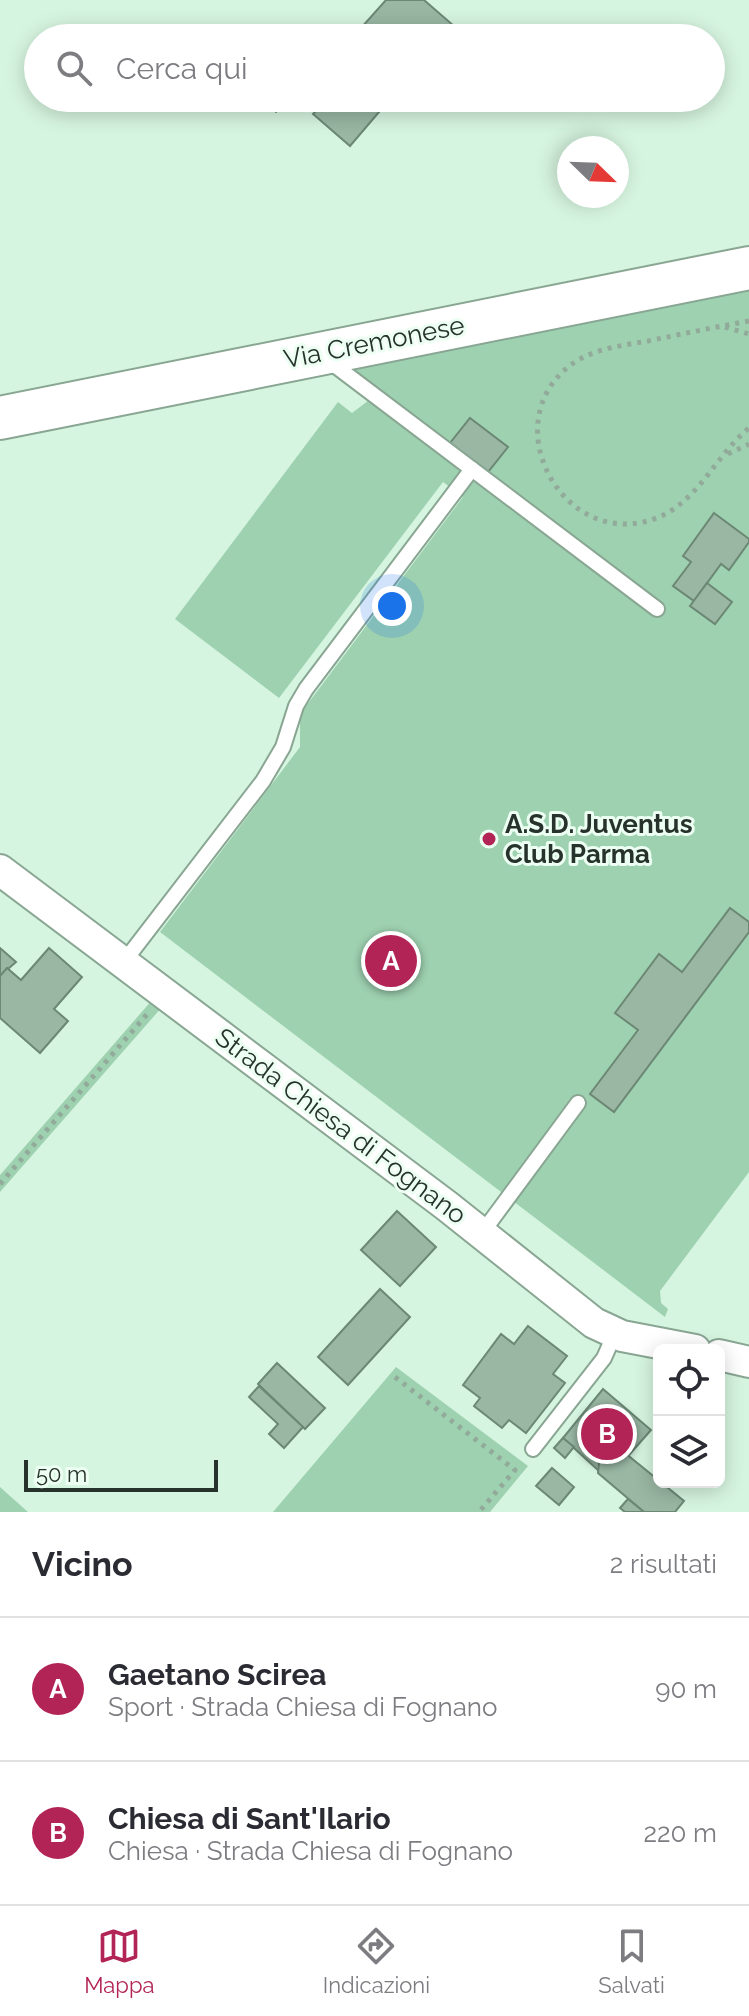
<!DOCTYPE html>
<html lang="it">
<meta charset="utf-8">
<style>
:root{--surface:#fff;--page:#f7f7f7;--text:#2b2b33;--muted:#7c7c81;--line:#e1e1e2;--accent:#b22356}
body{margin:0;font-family:Raleway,sans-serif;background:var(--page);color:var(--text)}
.controls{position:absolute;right:24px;bottom:24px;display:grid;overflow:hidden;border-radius:12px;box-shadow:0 4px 20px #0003}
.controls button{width:72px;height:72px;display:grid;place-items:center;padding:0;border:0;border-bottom:2px solid var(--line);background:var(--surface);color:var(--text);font:40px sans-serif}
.compass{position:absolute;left:557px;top:136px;width:72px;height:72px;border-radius:50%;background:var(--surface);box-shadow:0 4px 20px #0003;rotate:113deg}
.scale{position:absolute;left:24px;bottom:20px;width:194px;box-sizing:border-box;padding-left:8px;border:4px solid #26322b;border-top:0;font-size:22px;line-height:28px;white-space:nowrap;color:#26322b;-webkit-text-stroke:6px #ecfff2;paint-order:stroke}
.you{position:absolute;left:392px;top:606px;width:28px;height:28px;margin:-20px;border:6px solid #fff;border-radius:50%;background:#1a73e8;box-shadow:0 0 0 12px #1a73e833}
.badge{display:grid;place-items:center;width:52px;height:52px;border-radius:50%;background:var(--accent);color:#fff;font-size:26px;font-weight:700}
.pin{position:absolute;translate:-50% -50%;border:4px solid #fff;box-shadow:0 2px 8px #0006}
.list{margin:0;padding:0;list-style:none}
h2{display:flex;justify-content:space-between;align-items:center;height:104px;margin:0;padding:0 32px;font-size:34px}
h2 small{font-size:26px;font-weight:400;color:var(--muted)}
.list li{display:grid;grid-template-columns:52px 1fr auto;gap:24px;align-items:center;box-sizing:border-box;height:144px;padding:0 32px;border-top:2px solid var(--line)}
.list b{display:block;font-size:30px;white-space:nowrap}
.list p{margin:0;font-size:26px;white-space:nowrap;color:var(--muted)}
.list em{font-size:26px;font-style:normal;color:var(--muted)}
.icon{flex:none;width:44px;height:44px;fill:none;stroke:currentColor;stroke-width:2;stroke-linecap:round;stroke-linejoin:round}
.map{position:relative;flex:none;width:749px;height:1512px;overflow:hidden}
.search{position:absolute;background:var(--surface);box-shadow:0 4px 20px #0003;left:24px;right:24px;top:24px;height:88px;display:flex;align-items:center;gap:20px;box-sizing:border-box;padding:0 28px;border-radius:44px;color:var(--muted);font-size:30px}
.sheet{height:392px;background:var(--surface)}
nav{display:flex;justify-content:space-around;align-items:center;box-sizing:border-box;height:112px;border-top:2px solid var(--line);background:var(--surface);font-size:22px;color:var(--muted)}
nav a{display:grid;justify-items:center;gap:4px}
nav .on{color:var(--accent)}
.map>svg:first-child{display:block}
.green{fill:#9ed1b0}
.building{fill:#99b7a3;stroke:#6c8875;stroke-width:2}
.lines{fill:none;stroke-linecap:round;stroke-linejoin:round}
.lane-casing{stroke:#89a693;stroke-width:18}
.street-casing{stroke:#89a693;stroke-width:34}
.secondary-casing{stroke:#89a693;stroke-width:46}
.path{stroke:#92aa9a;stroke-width:5;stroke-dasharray:4 6;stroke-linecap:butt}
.lane{stroke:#fff;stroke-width:14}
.street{stroke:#fff;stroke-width:30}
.secondary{stroke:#fff;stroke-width:42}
.poi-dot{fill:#b22356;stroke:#ecfff2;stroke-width:3}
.labels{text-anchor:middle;stroke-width:6;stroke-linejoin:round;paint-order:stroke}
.street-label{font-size:26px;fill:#26322b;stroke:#ecfff2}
.poi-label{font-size:26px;font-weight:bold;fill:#26322b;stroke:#ecfff2;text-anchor:start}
</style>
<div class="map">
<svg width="749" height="1512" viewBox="0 0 749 1512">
<rect width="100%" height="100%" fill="#d6f5e0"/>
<g class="green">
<path d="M749,281V1172L660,1291L661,1303L668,1309L665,1317L160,932L300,747V714L463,497L443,482L279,698L175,619L338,402L352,413L377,394L355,375L358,359Z"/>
<path d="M153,999L162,1007L0,1192V1175Z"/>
<path d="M396,1367L528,1466L490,1512H273Z"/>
<path d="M0,1487L28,1512H0Z"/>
</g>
<g class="building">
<path d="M386,0H424L454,26L444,38H352Z"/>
<path d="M259,98H289L276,112Z"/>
<path d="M328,98H391L350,146L313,114Z"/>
<path d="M470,418L508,447L488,472L450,443Z"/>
<path d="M714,513L749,539V542L729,570L721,564L694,601L673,586L691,562L683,556Z"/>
<path d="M707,583L732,602L715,624L690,606Z"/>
<path d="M730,908L749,922V932L614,1112L590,1094L638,1030L615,1013L659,954L682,972Z"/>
<path d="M0,948L16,962L0,976Z"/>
<path d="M49,948L82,977L54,1009L68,1021L40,1053L0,1018V976L7,968L21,980Z"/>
<path d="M397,1211L436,1247L400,1286L361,1250Z"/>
<path d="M380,1289L410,1317L348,1385L318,1357Z"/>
<path d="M528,1326L567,1356L553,1374L565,1383L526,1433L509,1420L502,1428L474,1406L480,1398L463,1385L501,1334L514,1344Z"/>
<path d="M277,1363L325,1408L305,1429L258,1384Z"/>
<path d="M259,1386L303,1427L284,1448L269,1434L278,1424L249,1397Z"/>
<path d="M603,1389L651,1430L629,1455L625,1453H600L599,1471L563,1438Z"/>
<path d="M563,1438L574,1447L565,1458L554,1448Z"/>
<path d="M600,1453H625L684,1501L675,1512H644L598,1473Z"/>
<path d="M552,1468L574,1487L559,1505L536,1486Z"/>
<path d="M628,1499L644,1512H625L620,1508Z"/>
</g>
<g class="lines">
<defs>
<g id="lane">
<path d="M329,361L657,609"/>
<path d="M123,963L263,781L283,747L296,706L306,689L472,469"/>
<path d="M482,1233L578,1103"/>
<path d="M533,1449L604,1358L615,1333"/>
</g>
<g id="street">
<path d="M0,870L447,1206L594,1323L622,1336L695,1350"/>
<path d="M719,1355L749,1362"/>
</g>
<path id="secondary" d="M0,418L749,268"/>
</defs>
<use href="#lane" class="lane-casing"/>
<use href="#street" class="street-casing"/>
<use href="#secondary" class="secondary-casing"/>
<g class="path">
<path d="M749,321C715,327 682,334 648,341C625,345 599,348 578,360C488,416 563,557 659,517C699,500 717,454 749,428"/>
<path d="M725,327L749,334"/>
<path d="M728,454L749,444"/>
<path d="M0,1184L149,1012"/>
<path d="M395,1377L515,1470L479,1512"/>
</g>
<use href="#lane" class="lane"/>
<use href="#street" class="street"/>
<use href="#secondary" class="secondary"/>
</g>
<circle class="poi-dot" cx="489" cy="839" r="8"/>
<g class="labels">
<g class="street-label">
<text transform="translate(374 342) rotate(-11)" y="9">Via Cremonese</text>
<text transform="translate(341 1126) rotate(37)" y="9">Strada Chiesa di Fognano</text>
</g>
<g class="poi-label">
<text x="505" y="833">A.S.D. Juventus<tspan x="505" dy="30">Club Parma</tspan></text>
</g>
</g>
</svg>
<div class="controls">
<button><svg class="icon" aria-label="locate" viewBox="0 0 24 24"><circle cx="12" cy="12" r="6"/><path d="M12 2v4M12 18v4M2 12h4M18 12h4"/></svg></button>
<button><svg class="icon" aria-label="layers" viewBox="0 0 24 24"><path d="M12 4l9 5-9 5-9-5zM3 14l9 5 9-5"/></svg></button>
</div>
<svg class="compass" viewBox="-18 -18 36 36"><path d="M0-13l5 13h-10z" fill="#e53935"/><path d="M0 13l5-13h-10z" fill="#7c7c81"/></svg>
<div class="scale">50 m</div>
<div class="you"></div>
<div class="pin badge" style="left:391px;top:961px">A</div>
<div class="pin badge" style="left:607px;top:1434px">B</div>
<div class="search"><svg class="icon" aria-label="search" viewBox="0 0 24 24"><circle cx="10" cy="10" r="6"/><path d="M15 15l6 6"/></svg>Cerca qui</div>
</div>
<section class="sheet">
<h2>Vicino<small>2 risultati</small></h2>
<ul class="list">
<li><span class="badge">A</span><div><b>Gaetano Scirea</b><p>Sport · Strada Chiesa di Fognano</p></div><em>90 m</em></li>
<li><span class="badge">B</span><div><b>Chiesa di Sant'Ilario</b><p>Chiesa · Strada Chiesa di Fognano</p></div><em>220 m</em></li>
</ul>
</section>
<nav>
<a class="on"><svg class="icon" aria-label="map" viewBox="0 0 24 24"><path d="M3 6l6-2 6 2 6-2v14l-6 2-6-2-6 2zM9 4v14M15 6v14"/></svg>Mappa</a>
<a><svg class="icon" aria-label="directions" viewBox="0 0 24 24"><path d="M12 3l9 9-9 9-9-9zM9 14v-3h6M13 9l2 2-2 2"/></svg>Indicazioni</a>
<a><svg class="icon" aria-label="saved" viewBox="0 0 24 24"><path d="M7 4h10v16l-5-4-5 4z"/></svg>Salvati</a>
</nav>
